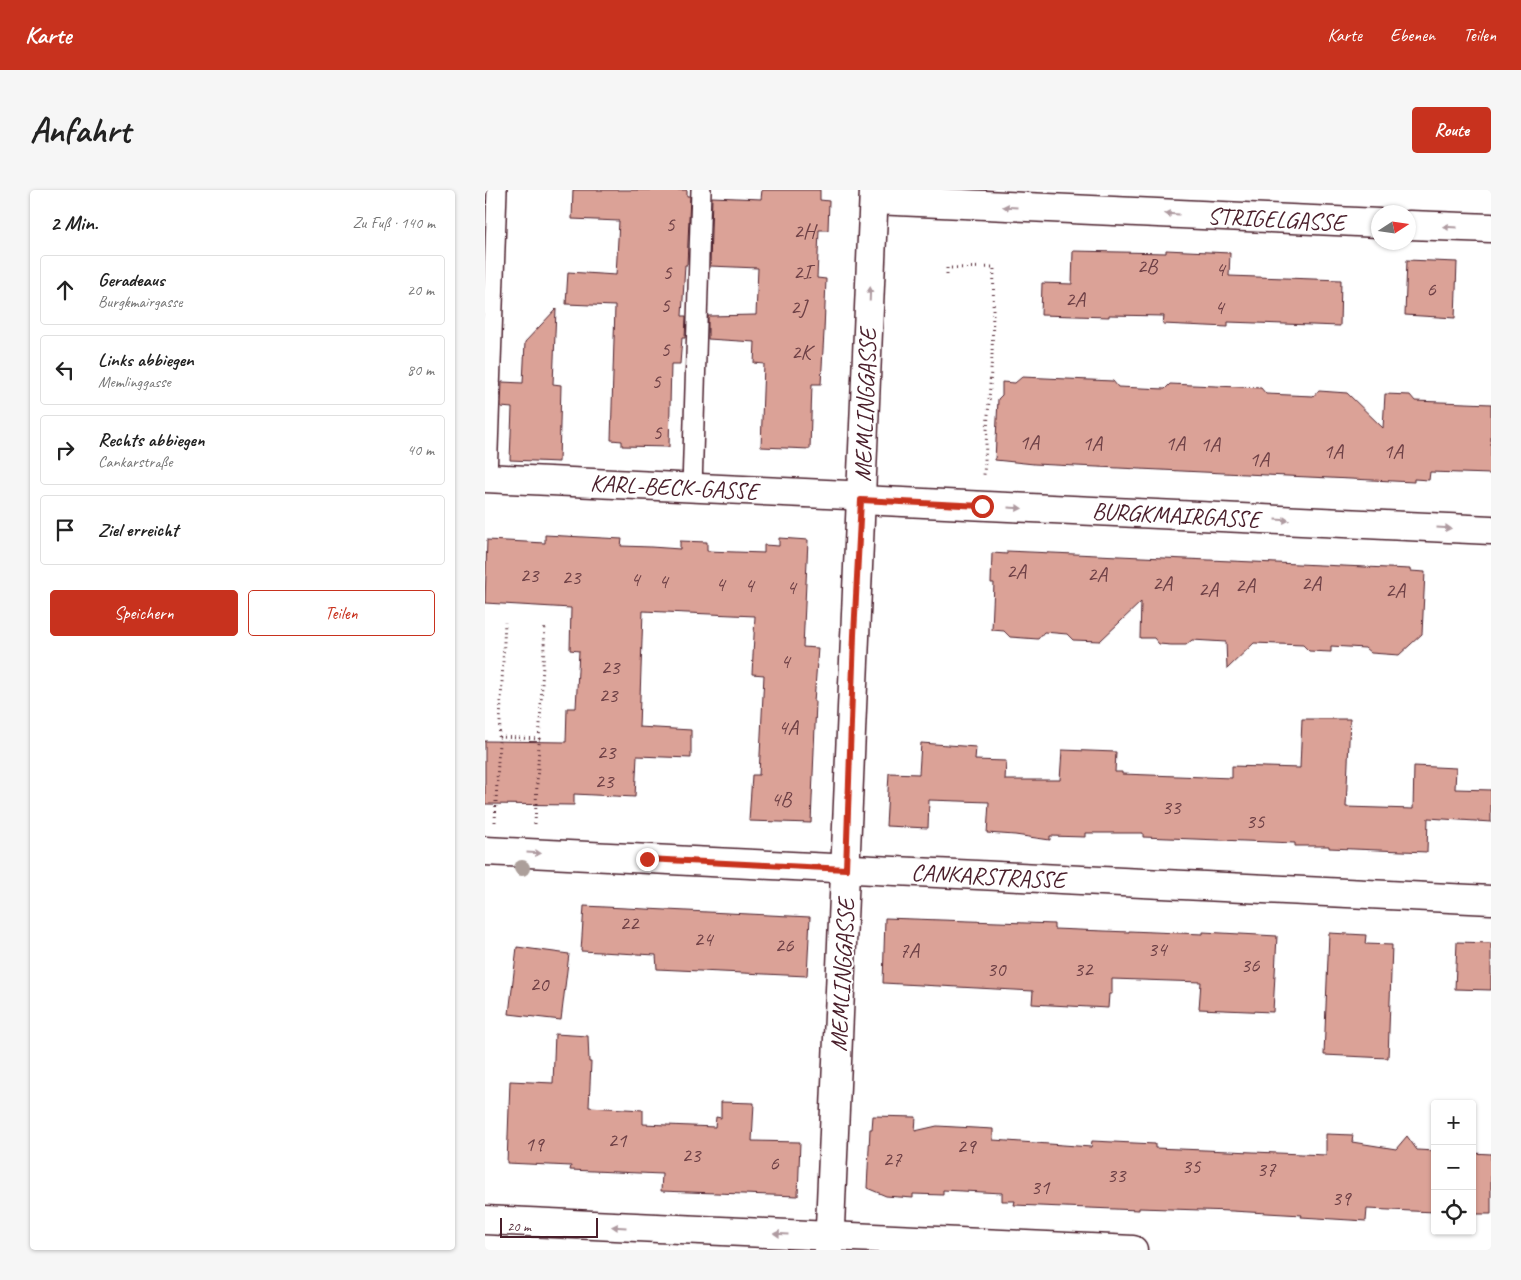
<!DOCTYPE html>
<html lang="de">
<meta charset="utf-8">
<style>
:root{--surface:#fff;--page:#f6f6f6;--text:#222;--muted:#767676;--line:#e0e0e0;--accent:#c8321e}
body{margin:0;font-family:Caveat,sans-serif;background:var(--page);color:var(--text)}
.controls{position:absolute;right:15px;bottom:15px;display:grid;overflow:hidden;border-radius:5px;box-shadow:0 1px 4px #0004}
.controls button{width:45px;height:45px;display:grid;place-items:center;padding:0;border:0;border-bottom:1px solid var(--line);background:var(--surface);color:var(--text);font:25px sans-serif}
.compass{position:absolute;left:886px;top:15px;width:45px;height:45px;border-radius:50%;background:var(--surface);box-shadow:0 1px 4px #0004;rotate:78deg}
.scale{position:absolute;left:15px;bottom:12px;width:98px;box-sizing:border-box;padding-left:5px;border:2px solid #4a1f2b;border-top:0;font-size:14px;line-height:18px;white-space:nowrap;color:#4a1f2b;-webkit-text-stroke:4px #fff;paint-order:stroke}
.stop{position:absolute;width:15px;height:15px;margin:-11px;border:4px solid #c8321e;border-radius:50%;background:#fff}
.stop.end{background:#c8321e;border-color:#fff;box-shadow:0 1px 5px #0008}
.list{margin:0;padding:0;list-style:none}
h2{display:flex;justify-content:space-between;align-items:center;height:65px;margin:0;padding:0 20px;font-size:21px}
h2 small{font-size:16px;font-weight:400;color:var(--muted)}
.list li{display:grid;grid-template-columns:32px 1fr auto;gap:15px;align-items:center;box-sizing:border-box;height:70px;margin:0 10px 10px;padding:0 10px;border:1px solid var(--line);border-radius:5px}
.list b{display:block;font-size:19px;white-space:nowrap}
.list p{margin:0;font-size:16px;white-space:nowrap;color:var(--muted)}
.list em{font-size:16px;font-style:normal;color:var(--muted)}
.actions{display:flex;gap:10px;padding:15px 20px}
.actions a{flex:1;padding:11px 0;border:1px solid var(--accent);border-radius:5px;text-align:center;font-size:18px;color:var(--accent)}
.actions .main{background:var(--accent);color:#fff}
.icon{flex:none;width:28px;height:28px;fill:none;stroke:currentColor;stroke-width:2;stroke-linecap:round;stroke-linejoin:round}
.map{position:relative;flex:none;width:1006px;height:1060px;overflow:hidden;border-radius:5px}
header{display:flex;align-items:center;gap:30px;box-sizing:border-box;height:70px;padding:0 25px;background:var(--accent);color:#fff}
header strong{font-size:24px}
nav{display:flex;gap:28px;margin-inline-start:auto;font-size:18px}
.intro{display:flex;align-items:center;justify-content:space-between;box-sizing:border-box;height:120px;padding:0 30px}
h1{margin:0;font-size:35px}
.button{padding:12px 22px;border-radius:5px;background:var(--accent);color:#fff;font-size:18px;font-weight:700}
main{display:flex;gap:30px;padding:0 30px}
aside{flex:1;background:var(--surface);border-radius:5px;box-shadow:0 1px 4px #0004}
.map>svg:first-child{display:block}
.building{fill:#dba297;stroke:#4a1f2b}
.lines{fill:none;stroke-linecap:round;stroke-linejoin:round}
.lane-casing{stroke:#4a1f2b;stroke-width:22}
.street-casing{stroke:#4a1f2b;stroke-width:31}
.path{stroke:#4a1f2b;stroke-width:3;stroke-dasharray:1 4;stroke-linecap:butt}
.lane{stroke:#fff;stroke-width:19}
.street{stroke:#fff;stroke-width:28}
.tree{fill:#ac9f9a}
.oneway{fill:#ae9aa0}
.route{stroke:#c8321e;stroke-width:6}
.labels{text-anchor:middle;stroke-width:4;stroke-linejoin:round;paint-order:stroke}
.number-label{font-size:21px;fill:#6e4046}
.street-label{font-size:24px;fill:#4a1f2b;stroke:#fff}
</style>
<header>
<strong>Karte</strong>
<nav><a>Karte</a><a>Ebenen</a><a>Teilen</a></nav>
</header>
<div class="intro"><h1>Anfahrt</h1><a class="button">Route</a></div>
<main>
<aside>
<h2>2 Min.<small>Zu Fuß · 140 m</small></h2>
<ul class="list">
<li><svg class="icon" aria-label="ahead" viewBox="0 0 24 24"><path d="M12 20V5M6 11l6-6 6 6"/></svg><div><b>Geradeaus</b><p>Burgkmairgasse</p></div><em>20 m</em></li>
<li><svg class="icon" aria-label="left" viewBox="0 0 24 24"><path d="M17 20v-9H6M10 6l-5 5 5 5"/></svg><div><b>Links abbiegen</b><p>Memlinggasse</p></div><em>80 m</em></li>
<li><svg class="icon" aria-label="right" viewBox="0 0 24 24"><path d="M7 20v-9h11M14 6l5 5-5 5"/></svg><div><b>Rechts abbiegen</b><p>Cankarstraße</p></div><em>40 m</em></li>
<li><svg class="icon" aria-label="arrive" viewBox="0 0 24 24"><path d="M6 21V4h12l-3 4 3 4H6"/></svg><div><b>Ziel erreicht</b></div></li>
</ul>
<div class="actions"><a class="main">Speichern</a><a>Teilen</a></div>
</aside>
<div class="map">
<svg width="1006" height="1060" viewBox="0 0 1006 1060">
<rect width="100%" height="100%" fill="#fff"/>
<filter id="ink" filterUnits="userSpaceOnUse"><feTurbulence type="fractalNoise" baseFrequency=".02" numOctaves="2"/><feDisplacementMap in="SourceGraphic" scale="10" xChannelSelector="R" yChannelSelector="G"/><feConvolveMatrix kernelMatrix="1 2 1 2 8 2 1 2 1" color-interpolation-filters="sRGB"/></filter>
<g filter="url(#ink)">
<g class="building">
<path d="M88,0H202V6H205L202,75H200L197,126H201L200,148H197L195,174H186L184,257L137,256V251L126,250L130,116L81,114L83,82L131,85L134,31L87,29Z"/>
<path d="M277,0H335V10L344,11L343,40H334L332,88L341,89L339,142L336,194H327L325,259L276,257L279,174L269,173L270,152L223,149V126L271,125L273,78L225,76L227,7L276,9Z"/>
<path d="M681,60L745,63L744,86L856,90L855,136L743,132V137L678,134L679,126L624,125V127L556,125L557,93L587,94L588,61L681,63Z"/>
<path d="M922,70L972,72L970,128L920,125Z"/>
<path d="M71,119L68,194L76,195L74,272L25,270L27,218L16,217L17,192L38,193L40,152Z"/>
<path d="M537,187L628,191L633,197L680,199L685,194L776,198L781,204L828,206L834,201L862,203L898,238L900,204L925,205L930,211L1006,214V284L945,282L944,290L929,289V292L549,274L510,270L513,209L517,205V192L530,193Z"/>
<path d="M60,345L137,349L136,356L166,357L195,359V351L222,352V361L279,363V355L294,356V348L323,350L318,457L333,458L329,512H331L326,633L264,631L267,585H274L279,485L267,484L270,426L158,421L154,537L206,540V568L152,566L150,607L89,604V615L0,614V551L81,552L82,518H91L94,461L85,460L86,418L0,413L2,350L60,353Z"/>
<path d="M522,361L925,379V381L940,382L937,444L914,465L886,463L880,458L846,456V462L824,461L818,455L769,453L742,479L741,452L707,450L701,455H686L674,454L669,448H655L656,412L615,451L588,450L582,444L559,442L553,449L525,447L519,441L507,440L509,393H506L507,363L522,364Z"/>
<path d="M817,529H865L861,617L928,619L929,576L971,578L970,599L1006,600V632L943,628L942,662L844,658V656H810V653L658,647V643H600V647L565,646V650L530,645L502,643L504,612L444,610L443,638L401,636L404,583L434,584L436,553L491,557L490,570L521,571L520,590H575L577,560L631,562L630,582H637V584L747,588V576L815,578Z"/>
<path d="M99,716L325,727L322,786L172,779L171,765L96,761Z"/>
<path d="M400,728L569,734V739L644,742V741L718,744V742L792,746L788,822L714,819L716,792L627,789V804H624L623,818L547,814L548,801L398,793Z"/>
<path d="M844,743L881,745L880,754L907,755L903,868L839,865Z"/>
<path d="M972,752L1006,753V800L970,799Z"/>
<path d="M32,757L84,764L76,830L24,824Z"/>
<path d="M70,844L103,846L104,872H106L104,917L158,920V934L230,937L231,927L236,928V912L269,913L267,951L315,952L313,1006L176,1001L177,984L85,980L86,976L22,973L25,891L68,893Z"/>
<path d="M388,926L431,927L430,941L452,936L508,939V950L606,957L607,951L670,954V958L841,965V944L868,945L867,952L911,959L922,946L932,960L950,961V1022L882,1019L881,1031L816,1027L817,1025L747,1021L654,1018V1020L529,1015L530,1011H517V1003L458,1000V1005L428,1004V1008L401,1006L382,998L385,939H387Z"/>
<path d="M987,963L1006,964V1024H987Z"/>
</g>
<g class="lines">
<defs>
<g id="lane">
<path d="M2,288L12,0"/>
<path d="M207,298L216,0"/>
</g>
<g id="street">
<path d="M389,10L894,33"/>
<path d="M924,35L1006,38"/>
<path d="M0,288L363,305L376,310L1006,340"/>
<path d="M0,661L1006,710"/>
<path d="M0,1030L648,1060"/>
<path d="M344,1060L389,0"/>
</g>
</defs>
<use href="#lane" class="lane-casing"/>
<use href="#street" class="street-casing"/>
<g class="path">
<path d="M462,84V78L509,77L507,165L499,285"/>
<path d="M14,547L55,549"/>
<path d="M10,632L20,432"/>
<path d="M50,634L60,435"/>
</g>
<use href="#lane" class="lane"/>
<use href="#street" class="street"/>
</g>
<circle class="tree" cx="37" cy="678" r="8"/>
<defs><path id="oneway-solid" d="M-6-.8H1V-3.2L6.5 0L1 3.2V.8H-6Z" transform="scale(1.25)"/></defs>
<g class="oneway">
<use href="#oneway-solid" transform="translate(525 17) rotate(-177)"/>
<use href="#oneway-solid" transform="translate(687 24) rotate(-177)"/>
<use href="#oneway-solid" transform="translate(965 37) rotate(-177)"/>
<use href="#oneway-solid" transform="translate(385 104) rotate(-88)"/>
<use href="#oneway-solid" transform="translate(530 318) rotate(3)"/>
<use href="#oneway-solid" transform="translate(797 330) rotate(3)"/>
<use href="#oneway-solid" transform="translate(959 338) rotate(3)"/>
<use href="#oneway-solid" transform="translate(49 663) rotate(3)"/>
<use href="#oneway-solid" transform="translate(134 1037) rotate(-177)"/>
<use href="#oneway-solid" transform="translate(296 1044) rotate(-177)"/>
</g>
</g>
<g class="lines" filter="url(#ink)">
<path class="route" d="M162,669L361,679L369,445L376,310L497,316"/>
</g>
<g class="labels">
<g class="number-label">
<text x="185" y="41">5</text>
<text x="319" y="48">2H</text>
<text x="662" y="83">2B</text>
<text x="735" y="86">4</text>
<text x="182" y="89">5</text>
<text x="317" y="89">2I</text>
<text x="946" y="106">6</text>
<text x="590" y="116">2A</text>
<text x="180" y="122">5</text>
<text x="313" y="124">2J</text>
<text x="734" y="124">4</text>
<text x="180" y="166">5</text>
<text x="316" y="169">2K</text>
<text x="171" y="198">5</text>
<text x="172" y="249">5</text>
<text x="544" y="259">1A</text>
<text x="607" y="260">1A</text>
<text x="690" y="260">1A</text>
<text x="725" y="261">1A</text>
<text x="848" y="268">1A</text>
<text x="908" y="268">1A</text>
<text x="774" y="276">1A</text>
<text x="531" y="388">2A</text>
<text x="612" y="391">2A</text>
<text x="44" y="392">23</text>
<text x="86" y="394">23</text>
<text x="150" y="396">4</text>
<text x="178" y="398">4</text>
<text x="677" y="400">2A</text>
<text x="826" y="400">2A</text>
<text x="235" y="401">4</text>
<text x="264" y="402">4</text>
<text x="760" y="402">2A</text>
<text x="306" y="404">4</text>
<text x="723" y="406">2A</text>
<text x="910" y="407">2A</text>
<text x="300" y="478">4</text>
<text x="125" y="484">23</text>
<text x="123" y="512">23</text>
<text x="303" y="544">4A</text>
<text x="121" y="569">23</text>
<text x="119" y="598">23</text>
<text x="296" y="616">4B</text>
<text x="686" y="624">33</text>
<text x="770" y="638">35</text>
<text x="144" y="740">22</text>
<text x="218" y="756">24</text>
<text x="299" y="762">26</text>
<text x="672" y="766">34</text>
<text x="424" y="767">7A</text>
<text x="765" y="782">36</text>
<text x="511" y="786">30</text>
<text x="598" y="786">32</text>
<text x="54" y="801">20</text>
<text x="132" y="957">21</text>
<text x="49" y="961">19</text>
<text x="481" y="963">29</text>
<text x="206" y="972">23</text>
<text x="407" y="976">27</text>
<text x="289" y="980">6</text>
<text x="706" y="983">35</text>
<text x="781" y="986">37</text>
<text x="631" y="992">33</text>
<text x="555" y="1004">31</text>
<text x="856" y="1015">39</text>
</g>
<g class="street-label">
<text transform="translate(791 29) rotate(3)" y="8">STRIGELGASSE</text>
<text transform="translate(380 215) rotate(-88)" y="8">MEMLINGGASSE</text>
<text transform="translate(189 297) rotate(3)" y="8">KARL-BECK-GASSE</text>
<text transform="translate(691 325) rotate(3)" y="8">BURGKMAIRGASSE</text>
<text transform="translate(503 686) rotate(3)" y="8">CANKARSTRASSE</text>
<text transform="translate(357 785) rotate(-87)" y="8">MEMLINGGASSE</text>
</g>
</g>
</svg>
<div class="controls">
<button>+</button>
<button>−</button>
<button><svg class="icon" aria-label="locate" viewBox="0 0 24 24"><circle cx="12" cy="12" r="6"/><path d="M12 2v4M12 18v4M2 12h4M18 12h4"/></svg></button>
</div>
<svg class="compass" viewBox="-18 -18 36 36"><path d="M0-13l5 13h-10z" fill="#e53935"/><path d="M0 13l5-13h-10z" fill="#767676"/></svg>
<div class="scale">20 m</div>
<div class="stop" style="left:497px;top:316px"></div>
<div class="stop end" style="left:162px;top:669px"></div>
</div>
</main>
